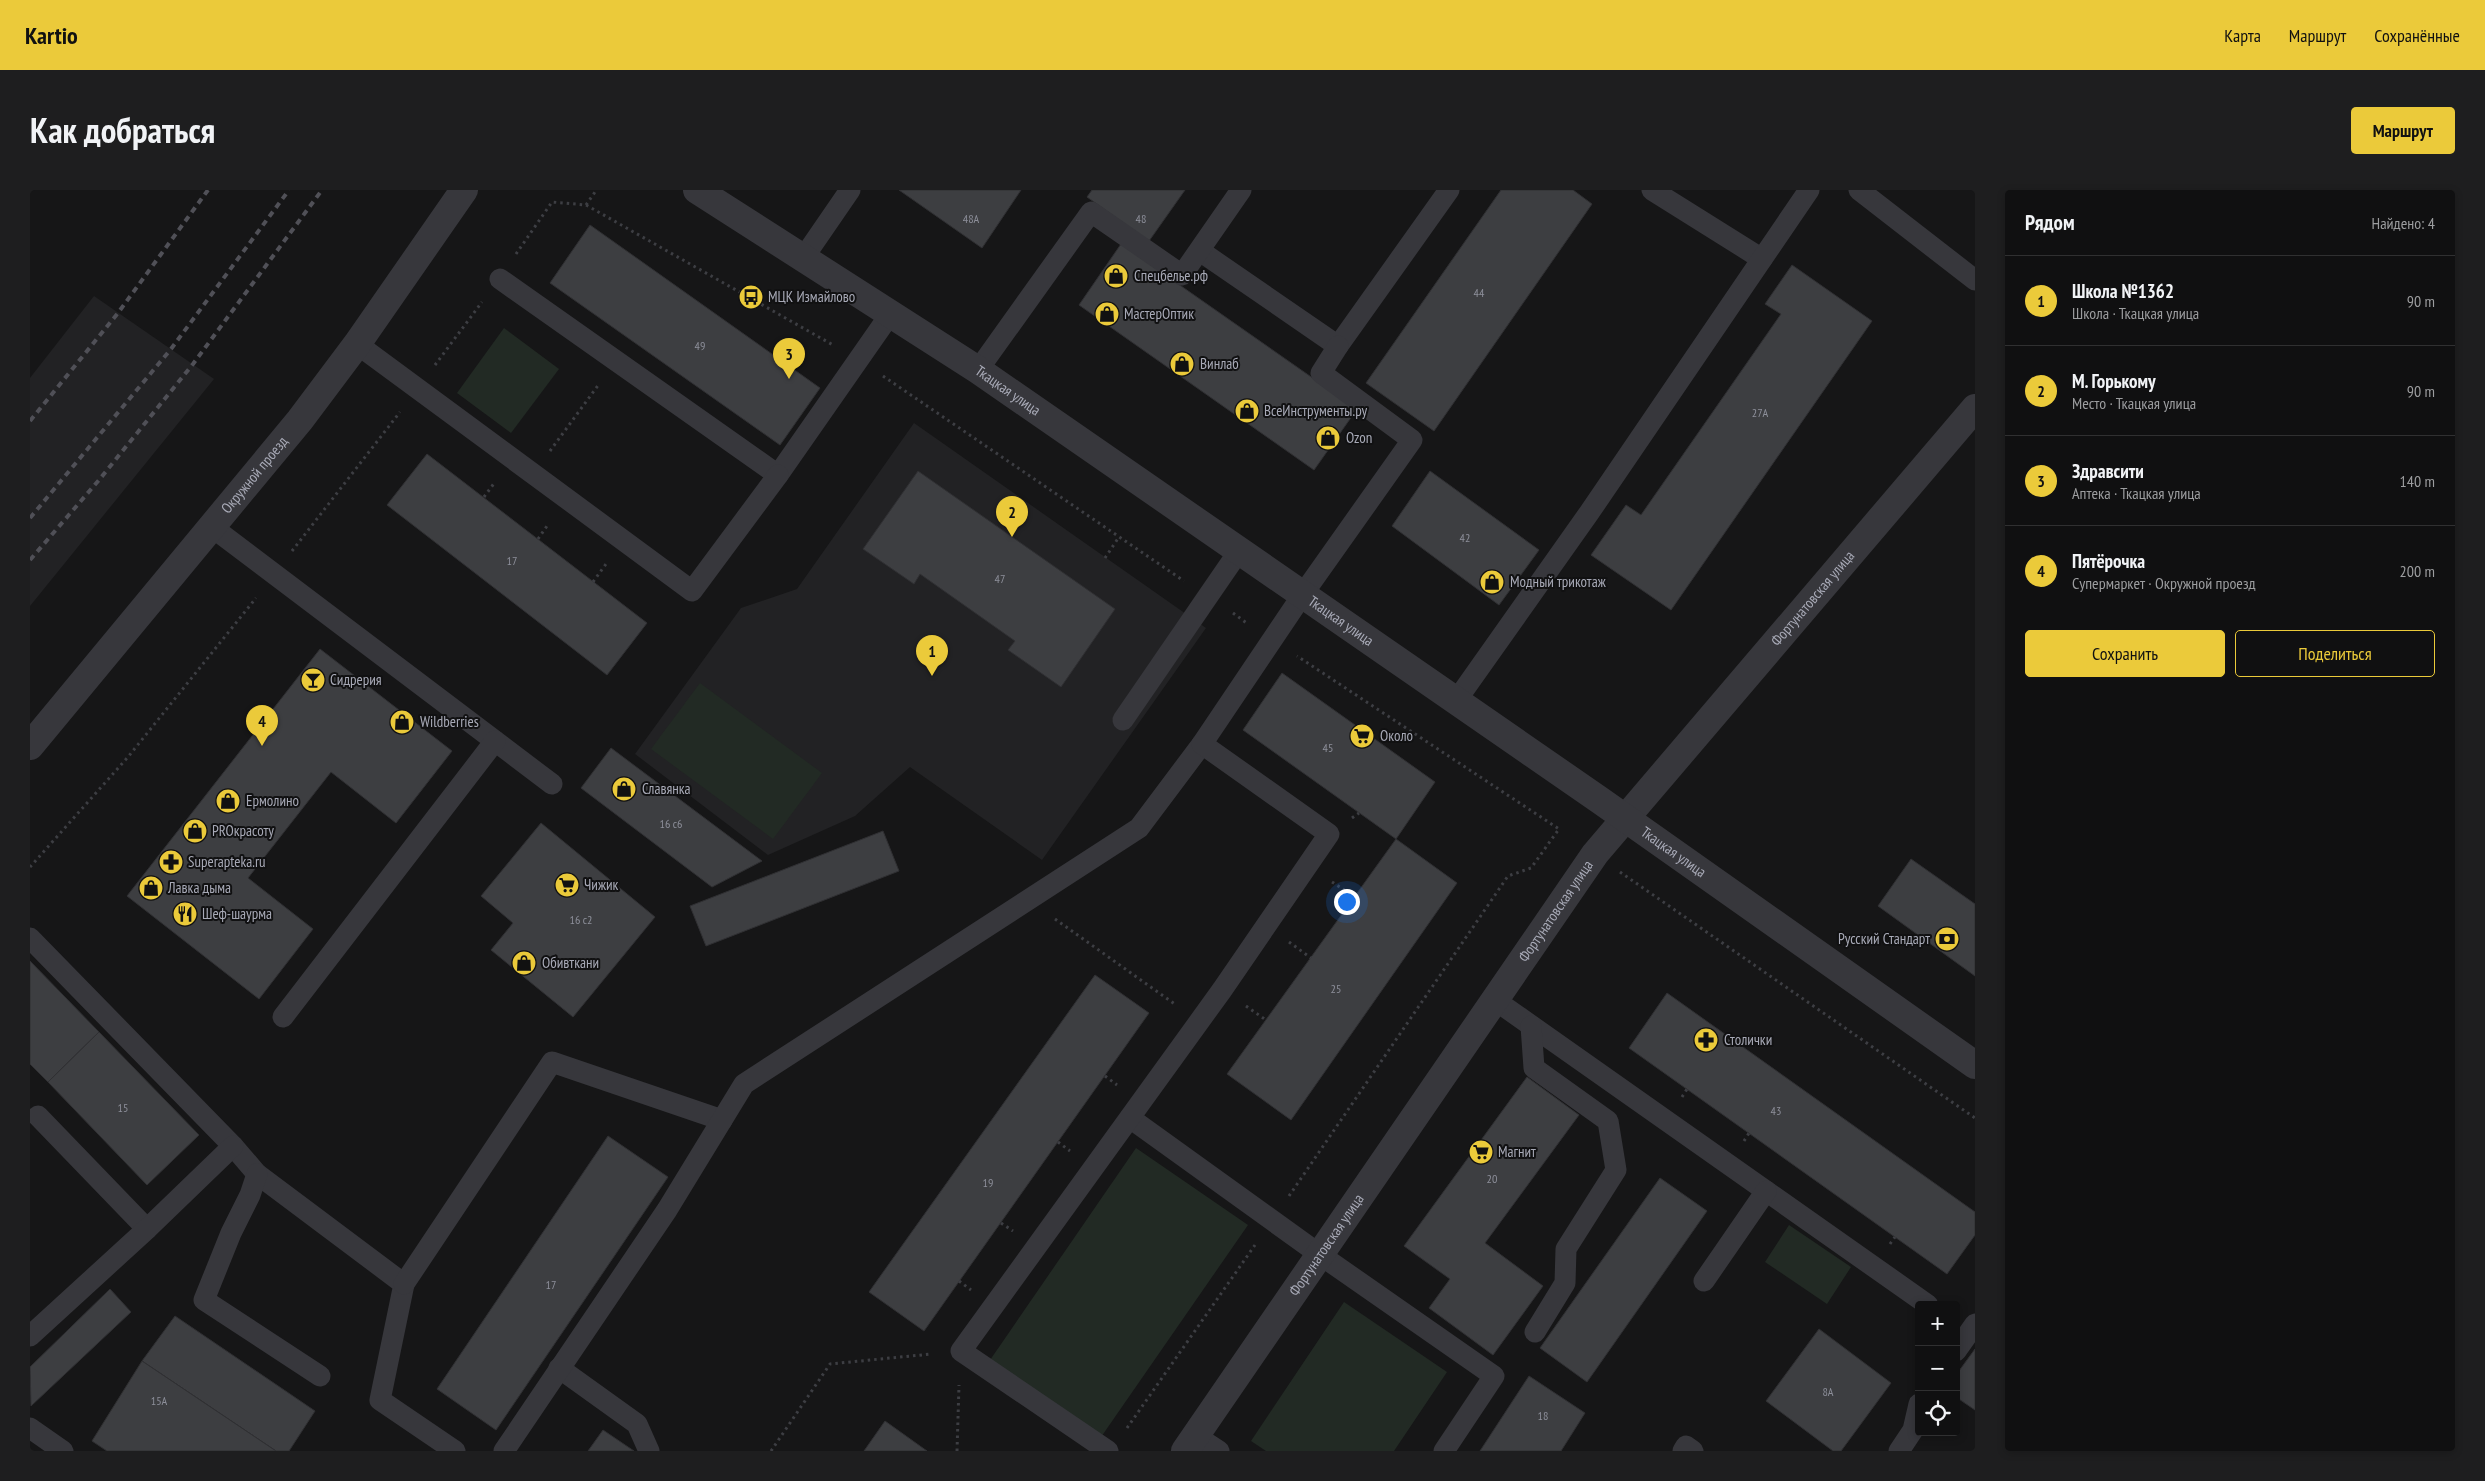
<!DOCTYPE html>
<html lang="ru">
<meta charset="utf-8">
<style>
:root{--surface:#101011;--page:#1e1e1f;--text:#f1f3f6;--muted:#9c9d9f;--line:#303031;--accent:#ebca3a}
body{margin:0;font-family:"PT Sans Narrow",sans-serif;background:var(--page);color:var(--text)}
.controls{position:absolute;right:15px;bottom:15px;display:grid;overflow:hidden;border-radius:5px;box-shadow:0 2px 8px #0003}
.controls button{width:45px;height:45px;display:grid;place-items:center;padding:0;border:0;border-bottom:1px solid var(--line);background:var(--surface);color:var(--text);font:25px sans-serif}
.you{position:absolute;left:1316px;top:711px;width:18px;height:18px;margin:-12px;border:4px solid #fff;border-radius:50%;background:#1a73e8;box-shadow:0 0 0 8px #1a73e833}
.badge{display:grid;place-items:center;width:32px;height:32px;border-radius:50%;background:var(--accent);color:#111;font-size:16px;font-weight:700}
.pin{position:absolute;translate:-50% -41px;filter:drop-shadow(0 1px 2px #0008)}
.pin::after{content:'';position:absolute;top:26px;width:18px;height:15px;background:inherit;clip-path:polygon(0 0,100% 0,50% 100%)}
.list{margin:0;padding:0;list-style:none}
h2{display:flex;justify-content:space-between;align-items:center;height:65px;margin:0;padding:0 20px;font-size:21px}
h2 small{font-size:16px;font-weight:400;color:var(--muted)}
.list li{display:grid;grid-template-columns:32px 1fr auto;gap:15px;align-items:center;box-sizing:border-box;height:90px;padding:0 20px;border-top:1px solid var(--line)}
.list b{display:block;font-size:19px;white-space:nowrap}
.list p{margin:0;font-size:16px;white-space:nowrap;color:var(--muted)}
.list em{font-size:16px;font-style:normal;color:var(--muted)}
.actions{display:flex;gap:10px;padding:15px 20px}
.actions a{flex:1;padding:11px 0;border:1px solid var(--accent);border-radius:5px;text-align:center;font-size:18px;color:var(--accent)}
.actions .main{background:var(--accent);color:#111}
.icon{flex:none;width:28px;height:28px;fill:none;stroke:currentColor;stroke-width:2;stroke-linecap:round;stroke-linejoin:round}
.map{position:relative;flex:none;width:1945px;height:1261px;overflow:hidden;border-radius:5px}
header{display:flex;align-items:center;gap:30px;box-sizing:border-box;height:70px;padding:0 25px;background:var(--accent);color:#111}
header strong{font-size:24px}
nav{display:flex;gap:28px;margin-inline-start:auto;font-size:18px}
.intro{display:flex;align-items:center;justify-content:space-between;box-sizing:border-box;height:120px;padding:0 30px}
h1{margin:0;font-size:35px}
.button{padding:12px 22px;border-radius:5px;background:var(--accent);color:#111;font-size:18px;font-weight:700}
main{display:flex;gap:30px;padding:0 30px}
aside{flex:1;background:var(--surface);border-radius:5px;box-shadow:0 2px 8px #0003}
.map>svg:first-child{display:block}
.built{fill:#222224}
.green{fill:#222a24}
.building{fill:#3d3e41;stroke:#303033}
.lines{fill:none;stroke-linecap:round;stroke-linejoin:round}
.path{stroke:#3d3e43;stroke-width:3;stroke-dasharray:2.5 4;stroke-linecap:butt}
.service{stroke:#37373c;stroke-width:21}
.minor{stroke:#37373c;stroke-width:28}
.tertiary{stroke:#37373c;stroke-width:28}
.rail{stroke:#505057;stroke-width:4;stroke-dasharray:6 5;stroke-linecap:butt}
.labels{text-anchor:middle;stroke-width:4;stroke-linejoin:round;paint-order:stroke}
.number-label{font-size:12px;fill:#8d8f9a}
.poi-label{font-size:15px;fill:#a8aab7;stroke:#111112;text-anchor:start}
.street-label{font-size:15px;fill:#a8aab7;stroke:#111112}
</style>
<header>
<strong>Kartio</strong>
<nav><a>Карта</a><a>Маршрут</a><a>Сохранённые</a></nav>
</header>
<div class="intro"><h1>Как добраться</h1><a class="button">Маршрут</a></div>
<main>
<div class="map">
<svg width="1945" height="1261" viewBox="0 0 1945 1261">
<rect width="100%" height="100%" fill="#161617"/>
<g class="built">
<path d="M64,106L184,189L0,416V188Z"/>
<path d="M884,233L1176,438L1012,670L880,577L825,626L738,665L605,564L711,418L767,399Z"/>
</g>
<g class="green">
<path d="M474,138L529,179L481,243L427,203Z"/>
<path d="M670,493L792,583L743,649L621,559Z"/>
<path d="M1106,958L1218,1035L1069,1250L958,1173Z"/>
<path d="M1759,1035L1821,1077L1797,1114L1735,1072Z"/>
<path d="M1314,1112L1417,1182L1364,1261H1236L1221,1251Z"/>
</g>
<g class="building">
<path d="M869,0H991L952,58Z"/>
<path d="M1062,0H1155L1119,51L1057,7Z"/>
<path d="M1471,0H1543L1562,14L1404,241L1336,193Z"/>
<path d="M560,35L790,198L750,255L520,93Z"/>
<path d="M1091,54L1327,219L1284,280L1049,115Z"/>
<path d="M1762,75L1842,131L1641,420L1561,365L1596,315L1611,325L1751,124L1735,114Z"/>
<path d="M397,264L617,433L577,485L357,315Z"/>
<path d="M888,281L1085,419L1031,497L978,460L985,451L890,384L884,394L833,359Z"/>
<path d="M1400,281L1509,360L1469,415L1362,336Z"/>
<path d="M290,459L422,561L366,633L301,582L218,688L283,739L229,809L97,706Z"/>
<path d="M1252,483L1405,592L1366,649L1213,540Z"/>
<path d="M581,558L732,671L682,697L551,598Z"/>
<path d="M511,633L625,727L543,827L461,760L483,733L451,706Z"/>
<path d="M853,641L869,681L676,756L660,716Z"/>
<path d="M1366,649L1427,693L1261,930L1197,884Z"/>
<path d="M1881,669L1945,714V786L1848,716Z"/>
<path d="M0,771L69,842L18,892L0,874Z"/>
<path d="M1065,785L1119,823L894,1141L839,1102Z"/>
<path d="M1637,803L1945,1022V1045L1917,1084L1599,858Z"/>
<path d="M69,842L169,945L117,995L18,892Z"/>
<path d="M1497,887L1549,925L1455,1053L1513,1096L1463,1165L1399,1118L1420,1089L1374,1056Z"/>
<path d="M578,946L638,987L466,1240L407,1199Z"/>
<path d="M1630,988L1677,1021L1557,1192L1510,1158Z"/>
<path d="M80,1099L101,1122L1,1216L0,1177Z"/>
<path d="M145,1126L285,1221L259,1261H246L112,1171Z"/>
<path d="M1789,1139L1861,1193L1811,1261H1803L1736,1211Z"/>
<path d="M1945,1159V1220L1926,1207V1185Z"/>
<path d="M112,1171L246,1261H77L62,1251Z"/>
<path d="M1499,1186L1555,1223L1531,1261H1450Z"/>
<path d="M855,1231L897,1261H834Z"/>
<path d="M573,1240L604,1261H558Z"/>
</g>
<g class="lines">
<g class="path">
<path d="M556,15L565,2"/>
<path d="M486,64L522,12L556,15L803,155"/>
<path d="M405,175L452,112"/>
<path d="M853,186L1154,391"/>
<path d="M520,261L569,194"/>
<path d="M454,307L465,292"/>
<path d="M508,349L519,333"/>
<path d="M262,361L370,222"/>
<path d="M1075,368L1089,347"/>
<path d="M563,392L576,374"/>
<path d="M1203,423L1218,434"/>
<path d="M1322,628L1329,623"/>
<path d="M0,677L98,567L226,408"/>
<path d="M1590,682L1945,928"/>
<path d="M1302,692L1325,707"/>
<path d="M1025,729L1146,815"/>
<path d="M1259,752L1281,768"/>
<path d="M1216,816L1236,830"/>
<path d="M1075,886L1087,895"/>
<path d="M1652,907L1657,899"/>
<path d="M1714,951L1719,943"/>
<path d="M1028,952L1040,961"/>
<path d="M1259,1006L1478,686L1501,678L1529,639L1267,466"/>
<path d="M971,1033L983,1041"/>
<path d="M1860,1054L1865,1047"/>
<path d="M929,1091L941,1100"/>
<path d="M1097,1238L1225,1055"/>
<path d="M741,1261L800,1174L901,1164"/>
<path d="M927,1261L929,1195"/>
</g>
<g class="service">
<path d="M1622,0L1732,69"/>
<path d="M1829,0L1945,90"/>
<path d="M1170,61L1308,156L1419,0"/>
<path d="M774,67L820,0"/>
<path d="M470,89L748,285L861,123"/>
<path d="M327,154L662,401L748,285"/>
<path d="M948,180L1061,22L1152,85L1211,0"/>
<path d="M182,337L522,594"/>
<path d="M1426,511L1559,323L1779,0"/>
<path d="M1093,530L1209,361"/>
<path d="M0,748L203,956L227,984L374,1094L350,1210L425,1261"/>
<path d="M1465,810L1898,1115"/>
<path d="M253,827L465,551"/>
<path d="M1501,836L1504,878L1578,931L1586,980L1536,1059L1535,1093L1505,1142"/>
<path d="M8,926L117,1039"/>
<path d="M1100,928L1289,1064L1464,1186L1414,1261"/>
<path d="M227,984L220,1005L201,1043L174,1110L290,1186"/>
<path d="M1674,1091L1736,1001"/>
<path d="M374,1094L522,872L692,930"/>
<path d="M0,1146L117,1039L203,956"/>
<path d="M1926,1161L1945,1134"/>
<path d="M529,1178L607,1234L619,1261"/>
<path d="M0,1238L33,1261"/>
<path d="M1166,1246L1189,1261"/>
<path d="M474,1261L637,1020L714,894L1109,638L1172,554"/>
<path d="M1078,1261L931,1161L1192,800L1299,644L1172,554L1273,404L1382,250L1291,183L1308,156"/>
<path d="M1653,1261L1656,1256L1663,1261"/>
<path d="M1869,1261L1883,1240L1889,1214"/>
</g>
<path class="minor" id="s1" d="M1155,1261L1565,664L1945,218"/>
<g class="tertiary">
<path id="s2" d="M667,0L948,180L1571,611L1945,875"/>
<path id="s3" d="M0,556L270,230L327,154L434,0"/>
</g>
<g class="rail">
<path d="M0,231L88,123L178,0"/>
<path d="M0,328L141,159L259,0"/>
<path d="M0,370L69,290L163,174L292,0"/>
</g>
</g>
<defs>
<symbol id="shop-disc" viewBox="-11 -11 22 22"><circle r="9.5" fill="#ebca3a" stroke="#111112"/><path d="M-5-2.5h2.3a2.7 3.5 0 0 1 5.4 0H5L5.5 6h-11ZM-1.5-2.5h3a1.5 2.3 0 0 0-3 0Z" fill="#111"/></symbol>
<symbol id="bus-disc" viewBox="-11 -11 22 22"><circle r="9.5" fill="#ebca3a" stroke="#111112"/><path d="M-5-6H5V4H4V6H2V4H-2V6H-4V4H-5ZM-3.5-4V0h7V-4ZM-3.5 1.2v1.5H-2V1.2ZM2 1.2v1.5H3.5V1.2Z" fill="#111"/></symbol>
<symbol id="bar-disc" viewBox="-11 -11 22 22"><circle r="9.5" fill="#ebca3a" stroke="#111112"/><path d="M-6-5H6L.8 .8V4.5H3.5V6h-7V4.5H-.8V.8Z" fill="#111"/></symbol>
<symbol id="supermarket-disc" viewBox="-11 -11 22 22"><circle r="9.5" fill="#ebca3a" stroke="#111112"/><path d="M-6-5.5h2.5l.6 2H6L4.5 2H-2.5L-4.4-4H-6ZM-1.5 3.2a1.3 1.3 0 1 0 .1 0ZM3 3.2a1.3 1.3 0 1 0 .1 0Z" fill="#111"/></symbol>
<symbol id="pharmacy-disc" viewBox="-11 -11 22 22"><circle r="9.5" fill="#ebca3a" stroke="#111112"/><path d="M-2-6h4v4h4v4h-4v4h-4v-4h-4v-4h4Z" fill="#111"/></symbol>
<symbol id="restaurant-disc" viewBox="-11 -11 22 22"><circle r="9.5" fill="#ebca3a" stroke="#111112"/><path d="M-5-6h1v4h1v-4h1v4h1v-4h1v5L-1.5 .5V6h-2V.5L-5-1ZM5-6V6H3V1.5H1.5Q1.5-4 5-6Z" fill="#111"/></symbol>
<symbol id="bank-disc" viewBox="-11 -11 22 22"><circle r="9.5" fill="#ebca3a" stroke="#111112"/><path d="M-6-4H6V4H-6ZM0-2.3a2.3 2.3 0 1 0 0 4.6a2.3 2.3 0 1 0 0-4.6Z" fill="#111"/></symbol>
</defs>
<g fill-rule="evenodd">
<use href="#shop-disc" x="1072" y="72" width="28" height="28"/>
<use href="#bus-disc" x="707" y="93" width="28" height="28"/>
<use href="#shop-disc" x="1063" y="110" width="28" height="28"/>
<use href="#shop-disc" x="1138" y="160" width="28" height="28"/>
<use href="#shop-disc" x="1203" y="207" width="28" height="28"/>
<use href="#shop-disc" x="1284" y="234" width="28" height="28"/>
<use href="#shop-disc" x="1448" y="378" width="28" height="28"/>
<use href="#bar-disc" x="269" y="476" width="28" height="28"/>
<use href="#shop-disc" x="358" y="518" width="28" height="28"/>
<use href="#supermarket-disc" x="1318" y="532" width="28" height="28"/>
<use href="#shop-disc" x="580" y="585" width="28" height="28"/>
<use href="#shop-disc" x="184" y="597" width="28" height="28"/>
<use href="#shop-disc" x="151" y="627" width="28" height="28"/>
<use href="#pharmacy-disc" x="127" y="658" width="28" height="28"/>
<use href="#supermarket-disc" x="523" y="681" width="28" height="28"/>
<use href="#shop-disc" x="107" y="684" width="28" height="28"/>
<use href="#restaurant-disc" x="141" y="710" width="28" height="28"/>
<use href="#bank-disc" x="1903" y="735" width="28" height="28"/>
<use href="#shop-disc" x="480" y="759" width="28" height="28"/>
<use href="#pharmacy-disc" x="1662" y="836" width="28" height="28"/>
<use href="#supermarket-disc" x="1437" y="948" width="28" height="28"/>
</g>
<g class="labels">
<g class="number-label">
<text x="941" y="33">48А</text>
<text x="1111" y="33">48</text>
<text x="1449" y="107">44</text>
<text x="670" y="160">49</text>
<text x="1730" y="227">27А</text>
<text x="1435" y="352">42</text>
<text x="482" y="375">17</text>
<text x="970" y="393">47</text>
<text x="1298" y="562">45</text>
<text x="641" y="638">16 с6</text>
<text x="551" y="734">16 с2</text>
<text x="1306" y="803">25</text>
<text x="93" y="922">15</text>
<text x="1746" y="925">43</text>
<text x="1462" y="993">20</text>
<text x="958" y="997">19</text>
<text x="521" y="1099">17</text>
<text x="1798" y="1206">8А</text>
<text x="129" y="1215">15А</text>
<text x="1513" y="1230">18</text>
</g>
<g class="poi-label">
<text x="1104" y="91">Спецбелье.рф</text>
<text x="738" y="112">МЦК Измайлово</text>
<text x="1094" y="129">МастерОптик</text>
<text x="1170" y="179">Винлаб</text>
<text x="1234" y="226">ВсеИнструменты.ру</text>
<text x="1316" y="253">Ozon</text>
<text x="1480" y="397">Модный трикотаж</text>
<text x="300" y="495">Сидрерия</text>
<text x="390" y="537">Wildberries</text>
<text x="1350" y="551">Около</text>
<text x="612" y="604">Славянка</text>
<text x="216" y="616">Ермолино</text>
<text x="182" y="646">PROкрасоту</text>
<text x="158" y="677">Superapteka.ru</text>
<text x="554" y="700">Чижик</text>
<text x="138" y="703">Лавка дыма</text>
<text x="172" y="729">Шеф-шаурма</text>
<text x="1900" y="754" text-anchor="end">Русский Стандарт</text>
<text x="512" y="778">Обивткани</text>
<text x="1694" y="855">Столички</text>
<text x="1468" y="967">Магнит</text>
</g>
<g class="street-label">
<text dy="5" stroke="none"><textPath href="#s2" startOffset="370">Ткацкая улица</textPath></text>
<text dy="5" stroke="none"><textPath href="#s3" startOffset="352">Окружной проезд</textPath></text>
<text dy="5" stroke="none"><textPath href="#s1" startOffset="1060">Фортунатовская улица</textPath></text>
<text dy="5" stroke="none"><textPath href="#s2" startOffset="775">Ткацкая улица</textPath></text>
<text dy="5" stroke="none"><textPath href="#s2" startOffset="1180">Ткацкая улица</textPath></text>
<text dy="5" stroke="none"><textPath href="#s1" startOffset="655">Фортунатовская улица</textPath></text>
<text dy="5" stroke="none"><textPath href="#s1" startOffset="250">Фортунатовская улица</textPath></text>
</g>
</g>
</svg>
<div class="controls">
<button>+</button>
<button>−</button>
<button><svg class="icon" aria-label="locate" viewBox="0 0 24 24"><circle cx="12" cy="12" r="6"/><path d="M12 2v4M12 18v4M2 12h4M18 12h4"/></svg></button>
</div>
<div class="you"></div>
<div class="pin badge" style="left:902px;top:486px">1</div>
<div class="pin badge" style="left:982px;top:347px">2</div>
<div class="pin badge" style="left:759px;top:189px">3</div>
<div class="pin badge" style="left:232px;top:556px">4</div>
</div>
<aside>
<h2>Рядом<small>Найдено: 4</small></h2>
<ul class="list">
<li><span class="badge">1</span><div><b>Школа №1362</b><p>Школа · Ткацкая улица</p></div><em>90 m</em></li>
<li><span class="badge">2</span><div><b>М. Горькому</b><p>Место · Ткацкая улица</p></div><em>90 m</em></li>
<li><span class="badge">3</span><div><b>Здравсити</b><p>Аптека · Ткацкая улица</p></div><em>140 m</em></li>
<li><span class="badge">4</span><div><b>Пятёрочка</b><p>Супермаркет · Окружной проезд</p></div><em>200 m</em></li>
</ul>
<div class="actions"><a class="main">Сохранить</a><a>Поделиться</a></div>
</aside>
</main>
